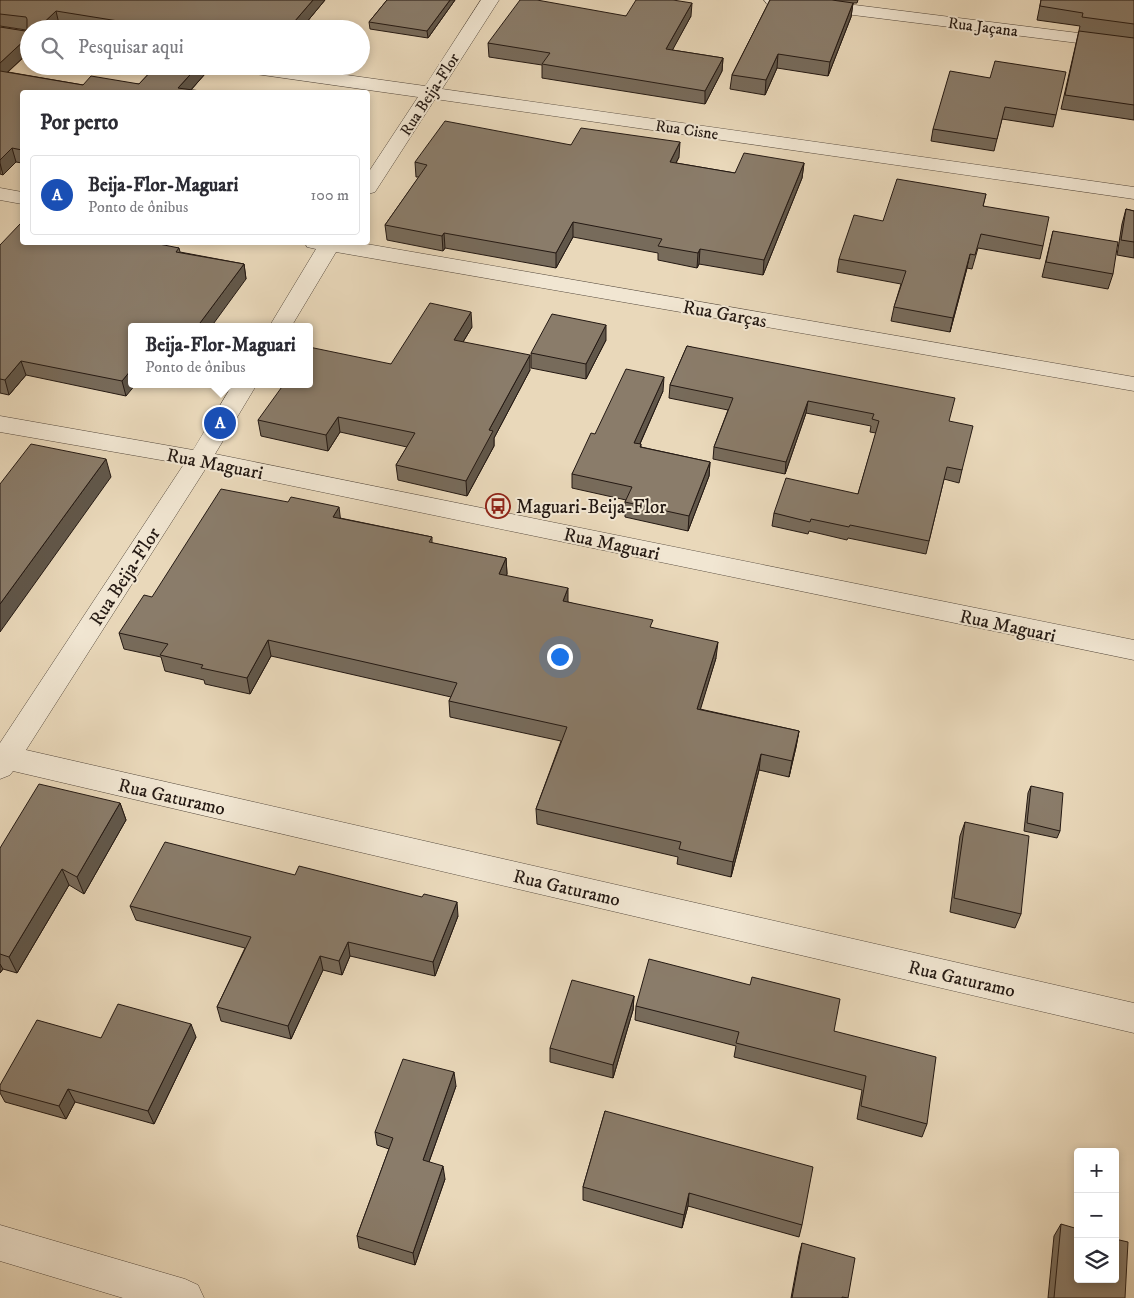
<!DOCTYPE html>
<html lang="pt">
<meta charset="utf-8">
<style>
:root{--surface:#fff;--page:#f2f2f3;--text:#2b2b33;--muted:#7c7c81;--line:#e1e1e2;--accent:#8f2418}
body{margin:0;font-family:"IM FELL DW Pica",serif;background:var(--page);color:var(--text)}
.controls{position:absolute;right:15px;bottom:15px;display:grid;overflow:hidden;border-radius:5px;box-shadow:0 2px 8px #0003}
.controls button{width:45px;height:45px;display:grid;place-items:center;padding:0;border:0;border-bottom:1px solid var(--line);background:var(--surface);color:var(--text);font:25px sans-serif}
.you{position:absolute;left:559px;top:656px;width:18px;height:18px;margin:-12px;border:4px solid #fff;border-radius:50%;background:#1a73e8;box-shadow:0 0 0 8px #1a73e833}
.badge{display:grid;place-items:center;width:32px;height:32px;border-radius:50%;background:var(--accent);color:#fff;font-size:16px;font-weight:700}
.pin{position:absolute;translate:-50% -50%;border:2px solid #fff;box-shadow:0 1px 5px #0006}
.popup{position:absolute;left:128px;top:323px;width:185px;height:65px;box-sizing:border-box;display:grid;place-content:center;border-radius:5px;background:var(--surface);filter:drop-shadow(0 1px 4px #0005);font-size:16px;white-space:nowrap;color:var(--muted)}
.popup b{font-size:19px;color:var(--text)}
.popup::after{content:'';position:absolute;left:50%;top:100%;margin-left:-10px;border:10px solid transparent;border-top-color:var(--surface)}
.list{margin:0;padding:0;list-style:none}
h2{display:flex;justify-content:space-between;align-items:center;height:65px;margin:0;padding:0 20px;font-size:21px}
h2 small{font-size:16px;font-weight:400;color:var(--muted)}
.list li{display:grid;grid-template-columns:32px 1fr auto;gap:15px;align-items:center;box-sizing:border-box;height:80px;margin:0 10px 10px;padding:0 10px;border:1px solid var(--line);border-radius:5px}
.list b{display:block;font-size:19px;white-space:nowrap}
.list p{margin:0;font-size:16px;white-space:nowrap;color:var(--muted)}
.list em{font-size:16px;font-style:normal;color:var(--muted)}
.icon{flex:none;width:28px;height:28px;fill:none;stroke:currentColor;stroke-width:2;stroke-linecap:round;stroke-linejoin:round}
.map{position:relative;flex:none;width:1134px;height:1298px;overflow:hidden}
.search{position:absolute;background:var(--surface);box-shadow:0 2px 8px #0003;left:20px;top:20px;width:350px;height:55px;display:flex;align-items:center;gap:12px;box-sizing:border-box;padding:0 18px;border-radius:28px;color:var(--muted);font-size:19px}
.panel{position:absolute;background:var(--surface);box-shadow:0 2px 8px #0003;left:20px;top:90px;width:350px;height:155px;border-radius:5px}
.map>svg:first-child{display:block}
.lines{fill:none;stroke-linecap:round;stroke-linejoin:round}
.street-casing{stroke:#55493d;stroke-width:1}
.street{fill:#f1e6d2;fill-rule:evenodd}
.wall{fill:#776b5b;stroke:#241913}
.shaded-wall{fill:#61574a;stroke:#241913}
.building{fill:#8a7c6a;stroke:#241913}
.labels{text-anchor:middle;stroke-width:4;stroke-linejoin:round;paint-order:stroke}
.far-street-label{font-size:16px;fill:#241913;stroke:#f1e6d2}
.street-label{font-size:19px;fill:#241913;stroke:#f1e6d2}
.poi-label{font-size:19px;fill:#241913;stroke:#f1e6d2;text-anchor:start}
</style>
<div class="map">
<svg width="1134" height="1298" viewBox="0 0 1134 1298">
<rect width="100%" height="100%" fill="#e9d8ba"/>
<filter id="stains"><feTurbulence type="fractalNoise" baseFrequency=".004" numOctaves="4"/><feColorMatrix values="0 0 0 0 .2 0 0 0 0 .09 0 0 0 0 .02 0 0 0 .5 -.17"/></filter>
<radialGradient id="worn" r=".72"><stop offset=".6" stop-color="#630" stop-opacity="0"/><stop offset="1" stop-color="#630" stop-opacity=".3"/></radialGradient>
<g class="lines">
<defs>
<g id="street">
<path d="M481,0H499L442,89L1134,187V199L435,99L375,192L368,194V173L418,97L241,72L234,70L232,66H282L425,86Z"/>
<path d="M764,0H815L1134,40V50L773,5L767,4Z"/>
<path d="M0,188L22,192V204L0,200Z"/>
<path d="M305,242H355L1134,377V391L336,252L291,327H269L316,249L307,247Z"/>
<path d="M233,384H257L215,454L1134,640V660L206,468L26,750L1134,1003V1033L13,771L10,775L0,779V743L184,464L0,432V416L193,450Z"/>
<path d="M0,1225L185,1279L198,1285L204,1298H123L0,1261Z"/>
</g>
</defs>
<use href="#street" class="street-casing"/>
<use href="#street" class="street"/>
</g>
<g class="wall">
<path d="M0,0H325L301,29H89L59,24L8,72L83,85L139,84L156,66H212L191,90L22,92V163L16,162L3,175L0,174V27L25,31L26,30L0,26Z"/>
<path d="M387,0H455L428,38L370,29L369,22Z"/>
<path d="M770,0H858L857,3H853L851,17L828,76L777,68L765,95L730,89L732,75Z"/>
<path d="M1041,0H1134V120L1061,109L1080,26L1037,20Z"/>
<path d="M626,16H691L672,50L723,58L722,71L705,104L542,78V65L489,57L488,43Z"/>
<path d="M990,78L1056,115L1053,127L1002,119L994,151L931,141L933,129Z"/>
<path d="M571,145L679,157L676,163L735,173L804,163L802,178L763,275L699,264L697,268L658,260V253L573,237L556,268L445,248L443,251L387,240L385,225L419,177H416L415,162Z"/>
<path d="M986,194L983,206L1043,246L1040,259L978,248L972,269L967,268L950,332L891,321L894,307L901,284L837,272L839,259L883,221Z"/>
<path d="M1126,209L1134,211V258L1117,255L1122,224Z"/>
<path d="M1053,231L1113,274L1108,289L1042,277Z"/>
<path d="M22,242L179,248L180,252L244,264L246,279L131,327L126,396L26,375L9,395L0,393V245Z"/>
<path d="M472,327L463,342L530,370L494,438V446L467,496L398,480L396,465L407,447L340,432L328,451L261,436L258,420L391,364Z"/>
<path d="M606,340L586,379L531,368V353Z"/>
<path d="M687,346L949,421L962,470L959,483L944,479L926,554L848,538L847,540L809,531L808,534L772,526L774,513L858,494L876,433L870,432L871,426L806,413L785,474L713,459L714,447L728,410L669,398L670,385Z"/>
<path d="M663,391L640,444H641V447L710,462L709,476L688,531L625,517V502L626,500L572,488V474L595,434Z"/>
<path d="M340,518L432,537V543L506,558L507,574L506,576L568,602L653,628L716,658L700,709L799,731L796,747L789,777L759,770L731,877L677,864L678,857L537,824L536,809L561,741L450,717L449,701L451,697L271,656L250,694L205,684L204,680L165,671L161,657L124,649L119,633L152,597Z"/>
<path d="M1031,786L1060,831L1057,838L1024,831L1028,793Z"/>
<path d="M120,803L126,820L84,894L69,885L17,973L3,969L0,973V848Z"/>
<path d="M965,822L1021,914L1015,928L950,912L960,836Z"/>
<path d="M130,906L458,916L435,976L350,956L342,975L323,970L291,1039L221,1021L217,1007L245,948L136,920Z"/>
<path d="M634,996L633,1010L613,1078L550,1062V1048Z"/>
<path d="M636,1006L834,1031L927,1124L922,1137L857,1119L862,1090L734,1057L736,1046L635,1020Z"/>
<path d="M196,1037L154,1124L75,1102L66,1119L5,1102L0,1093V1085L101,1038Z"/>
<path d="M456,1086L429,1162L445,1179L415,1265L359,1248L357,1236L389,1149L377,1145L375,1132Z"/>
<path d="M605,1111L802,1225L799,1237L688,1206L682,1228L583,1200V1187Z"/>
<path d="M1061,1224L1125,1298H1048L1054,1236Z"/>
<path d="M802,1243L848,1298H791L799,1255Z"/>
</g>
<g class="shaded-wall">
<path d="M313,0H325L301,29H288Z"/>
<path d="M450,0H455L428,38L427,31Z"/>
<path d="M692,3L691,16L666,62V49Z"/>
<path d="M853,3L851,17L828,76L830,62Z"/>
<path d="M56,11L59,24L54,29H37Z"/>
<path d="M240,23L241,29H234Z"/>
<path d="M29,36V52L0,79V63Z"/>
<path d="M778,54L777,68L765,95L766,80Z"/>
<path d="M723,58L722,71L705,104V91Z"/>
<path d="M198,66H212L189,92L178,88Z"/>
<path d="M680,142L679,157L669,176L670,162Z"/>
<path d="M12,148L16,162L3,175L0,163V160Z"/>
<path d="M804,163L802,178L763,275L764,260Z"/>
<path d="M573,222V237L556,268V253Z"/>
<path d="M444,233L445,248L443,251L442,236Z"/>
<path d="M700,249L699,264L697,268L698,253Z"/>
<path d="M970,254L967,268L950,332L953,318Z"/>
<path d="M244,264L246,279L211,327H197Z"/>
<path d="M471,312L472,327L455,355L454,340Z"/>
<path d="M606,325V340L586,379V364Z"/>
<path d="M530,355V370L494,438V446L467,496L466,481L489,430Z"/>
<path d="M21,361L26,375L9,395L5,380Z"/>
<path d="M131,370V384H136L126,396L122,381Z"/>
<path d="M664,377L663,391L634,457V443Z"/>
<path d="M808,401L806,413L785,474L786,462Z"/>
<path d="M338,417L340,432L328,451L326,435Z"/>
<path d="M106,459L111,477L0,632V604Z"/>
<path d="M710,462L709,476L688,531L689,516Z"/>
<path d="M339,507L341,523L333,517Z"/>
<path d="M506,558L507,574L500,590L499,574Z"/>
<path d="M568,588V604L563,601Z"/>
<path d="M268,640L271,656L250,694L247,678Z"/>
<path d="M718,642L716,658L696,724L697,709Z"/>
<path d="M799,731L796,747L789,777L792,761Z"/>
<path d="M761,754L759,770L731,877L733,862Z"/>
<path d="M120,803L126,820L84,894L77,877Z"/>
<path d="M62,869L69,885L17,973L9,957Z"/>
<path d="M457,902L458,916L435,976L433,962Z"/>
<path d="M348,942L350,956L342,975L339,961Z"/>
<path d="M320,956L323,970L291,1039L288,1026Z"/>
<path d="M0,964L3,969L0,973Z"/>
<path d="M634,996L633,1010L613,1078V1065Z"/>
<path d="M191,1024L196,1037L154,1124L148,1111Z"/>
<path d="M454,1072L456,1086L425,1173L423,1160Z"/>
<path d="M68,1089L75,1102L66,1119L59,1106Z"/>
<path d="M443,1166L445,1179L415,1265L413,1253Z"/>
<path d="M689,1193L688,1206L682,1228L684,1215Z"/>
</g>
<g class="building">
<path d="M0,0H313L288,29H280L240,23L234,29H168L56,11L37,29H29V36L0,63V27L25,31L27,29V19L26,17L0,14Z"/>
<path d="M387,0H450L427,31L369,22Z"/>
<path d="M520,0H537L626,16L636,0H673L692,3L666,49L723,58L705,91L542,64L550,53L488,43Z"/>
<path d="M770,0H832L853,3L830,62L778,54L766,80L732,75Z"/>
<path d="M1041,0H1134V24L1082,17L1083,13L1040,6Z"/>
<path d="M1079,31L1134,38V105L1065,95Z"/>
<path d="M995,61L1066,72L1056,115L1005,107L997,139L933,129L950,71L990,78Z"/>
<path d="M156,66H198L178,88L208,92H22V150L12,148L0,160V71L83,85L91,76L139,84Z"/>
<path d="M445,121L571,145L581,128L680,142L670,162L735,173L744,153L804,163L764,260L700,249L698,253L658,246L662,239L573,222L556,253L444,233L442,236L385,225L427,165L415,162Z"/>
<path d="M897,179L986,194L983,206L1049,217L1043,246L981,234L975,255L970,254L953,318L894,307L906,271L839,259L854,215L883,221Z"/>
<path d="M1126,209L1134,211V242L1121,240Z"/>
<path d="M20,224H22V242H149L179,248L176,252L244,264L197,327H131V370L122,381L21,361L5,380L0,379V245Z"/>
<path d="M1053,231L1118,242L1113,274L1046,262Z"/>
<path d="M430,303L471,312L454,340L530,355L489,430L493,431L466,481L396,465L415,433L338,417L326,435L258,420L284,384H309V347L391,364Z"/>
<path d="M552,314L606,325L586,364L531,353Z"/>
<path d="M687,346L955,398L949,421L973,426L962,470L947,467L929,541L850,525L849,527L811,519L810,522L774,513L786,478L858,494L879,421L872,419L874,414L808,401L786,462L714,447L733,398L670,385Z"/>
<path d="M626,369L664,377L634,443L641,444L640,447L710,462L689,516L625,502L632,487L572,474L591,433L595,434Z"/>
<path d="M31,444L106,459L0,604V484Z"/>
<path d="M221,489L288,502L291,497L339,507L333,517L432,537L429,542L506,558L499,574L568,588L563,601L653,620L650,627L718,642L697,709L799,731L792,761L761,754L733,862L679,849L681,842L536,809L567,727L449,701L457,683L268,640L247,678L201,668L203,665L160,655L168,644L119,633L144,595L152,597Z"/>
<path d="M39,784L120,803L77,877L62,869L9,957L0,954V848Z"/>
<path d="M1031,786L1063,793L1060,831L1027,823Z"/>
<path d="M965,822L1029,836L1021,914L954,898Z"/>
<path d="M165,842L295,875L299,866L422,897L424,894L457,902L433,962L348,942L339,961L320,956L288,1026L217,1007L251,937L130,906Z"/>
<path d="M649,959L750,985L752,977L840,999L834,1031L936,1057L927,1124L861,1106L866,1076L736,1043L739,1032L636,1006Z"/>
<path d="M572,980L634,996L613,1065L550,1048Z"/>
<path d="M118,1004L191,1024L148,1111L68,1089L59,1106L0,1090V1085L37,1020L101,1038Z"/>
<path d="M403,1059L454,1072L423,1160L443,1166L413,1253L357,1236L393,1138L375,1132Z"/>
<path d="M605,1111L813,1167L802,1225L689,1193L684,1215L583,1187Z"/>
<path d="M1061,1224L1078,1229V1279H1115V1239L1128,1242L1125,1298H1054Z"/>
<path d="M802,1243L855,1258L848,1298L842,1297V1298H792Z"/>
</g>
<defs>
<symbol id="bus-ring" viewBox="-11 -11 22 22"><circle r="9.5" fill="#f1e6d2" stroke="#8f2418" stroke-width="1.5"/><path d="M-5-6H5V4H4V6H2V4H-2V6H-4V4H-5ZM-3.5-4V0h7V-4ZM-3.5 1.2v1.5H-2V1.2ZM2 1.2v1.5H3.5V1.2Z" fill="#8f2418"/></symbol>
</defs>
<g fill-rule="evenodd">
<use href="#bus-ring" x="484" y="492" width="28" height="28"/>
</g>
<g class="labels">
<g class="far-street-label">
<text transform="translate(983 26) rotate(7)" y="6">Rua Jaçana</text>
<text transform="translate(429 94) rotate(-57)" y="6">Rua Beija-Flor</text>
<text transform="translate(687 129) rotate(8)" y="6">Rua Cisne</text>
</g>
<g class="street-label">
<text transform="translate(725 313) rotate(10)" y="7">Rua Garças</text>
<text transform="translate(215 463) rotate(11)" y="7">Rua Maguari</text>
<text transform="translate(612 543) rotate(12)" y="7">Rua Maguari</text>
<text transform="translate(124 576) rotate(-57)" y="7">Rua Beija-Flor</text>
<text transform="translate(1008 625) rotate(12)" y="7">Rua Maguari</text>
<text transform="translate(172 796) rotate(13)" y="7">Rua Gaturamo</text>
<text transform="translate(567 887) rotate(13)" y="7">Rua Gaturamo</text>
<text transform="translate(962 978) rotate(13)" y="7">Rua Gaturamo</text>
</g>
<g class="poi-label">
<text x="516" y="513">Maguari-Beija-Flor</text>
</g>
</g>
<rect width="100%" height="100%" filter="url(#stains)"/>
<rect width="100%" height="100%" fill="url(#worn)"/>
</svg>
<div class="controls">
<button>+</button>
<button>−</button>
<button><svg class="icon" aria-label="layers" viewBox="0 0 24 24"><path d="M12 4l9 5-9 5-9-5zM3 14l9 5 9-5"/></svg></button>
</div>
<div class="you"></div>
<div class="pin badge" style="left:220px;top:423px;background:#1a4fb4">A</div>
<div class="popup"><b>Beija-Flor-Maguari</b>Ponto de ônibus</div>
<div class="search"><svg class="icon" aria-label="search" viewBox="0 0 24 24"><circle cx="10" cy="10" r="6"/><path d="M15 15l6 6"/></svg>Pesquisar aqui</div>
<section class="panel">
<h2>Por perto<small></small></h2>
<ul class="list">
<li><span class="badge" style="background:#1a4fb4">A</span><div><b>Beija-Flor-Maguari</b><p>Ponto de ônibus</p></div><em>100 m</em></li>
</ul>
</section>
</div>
